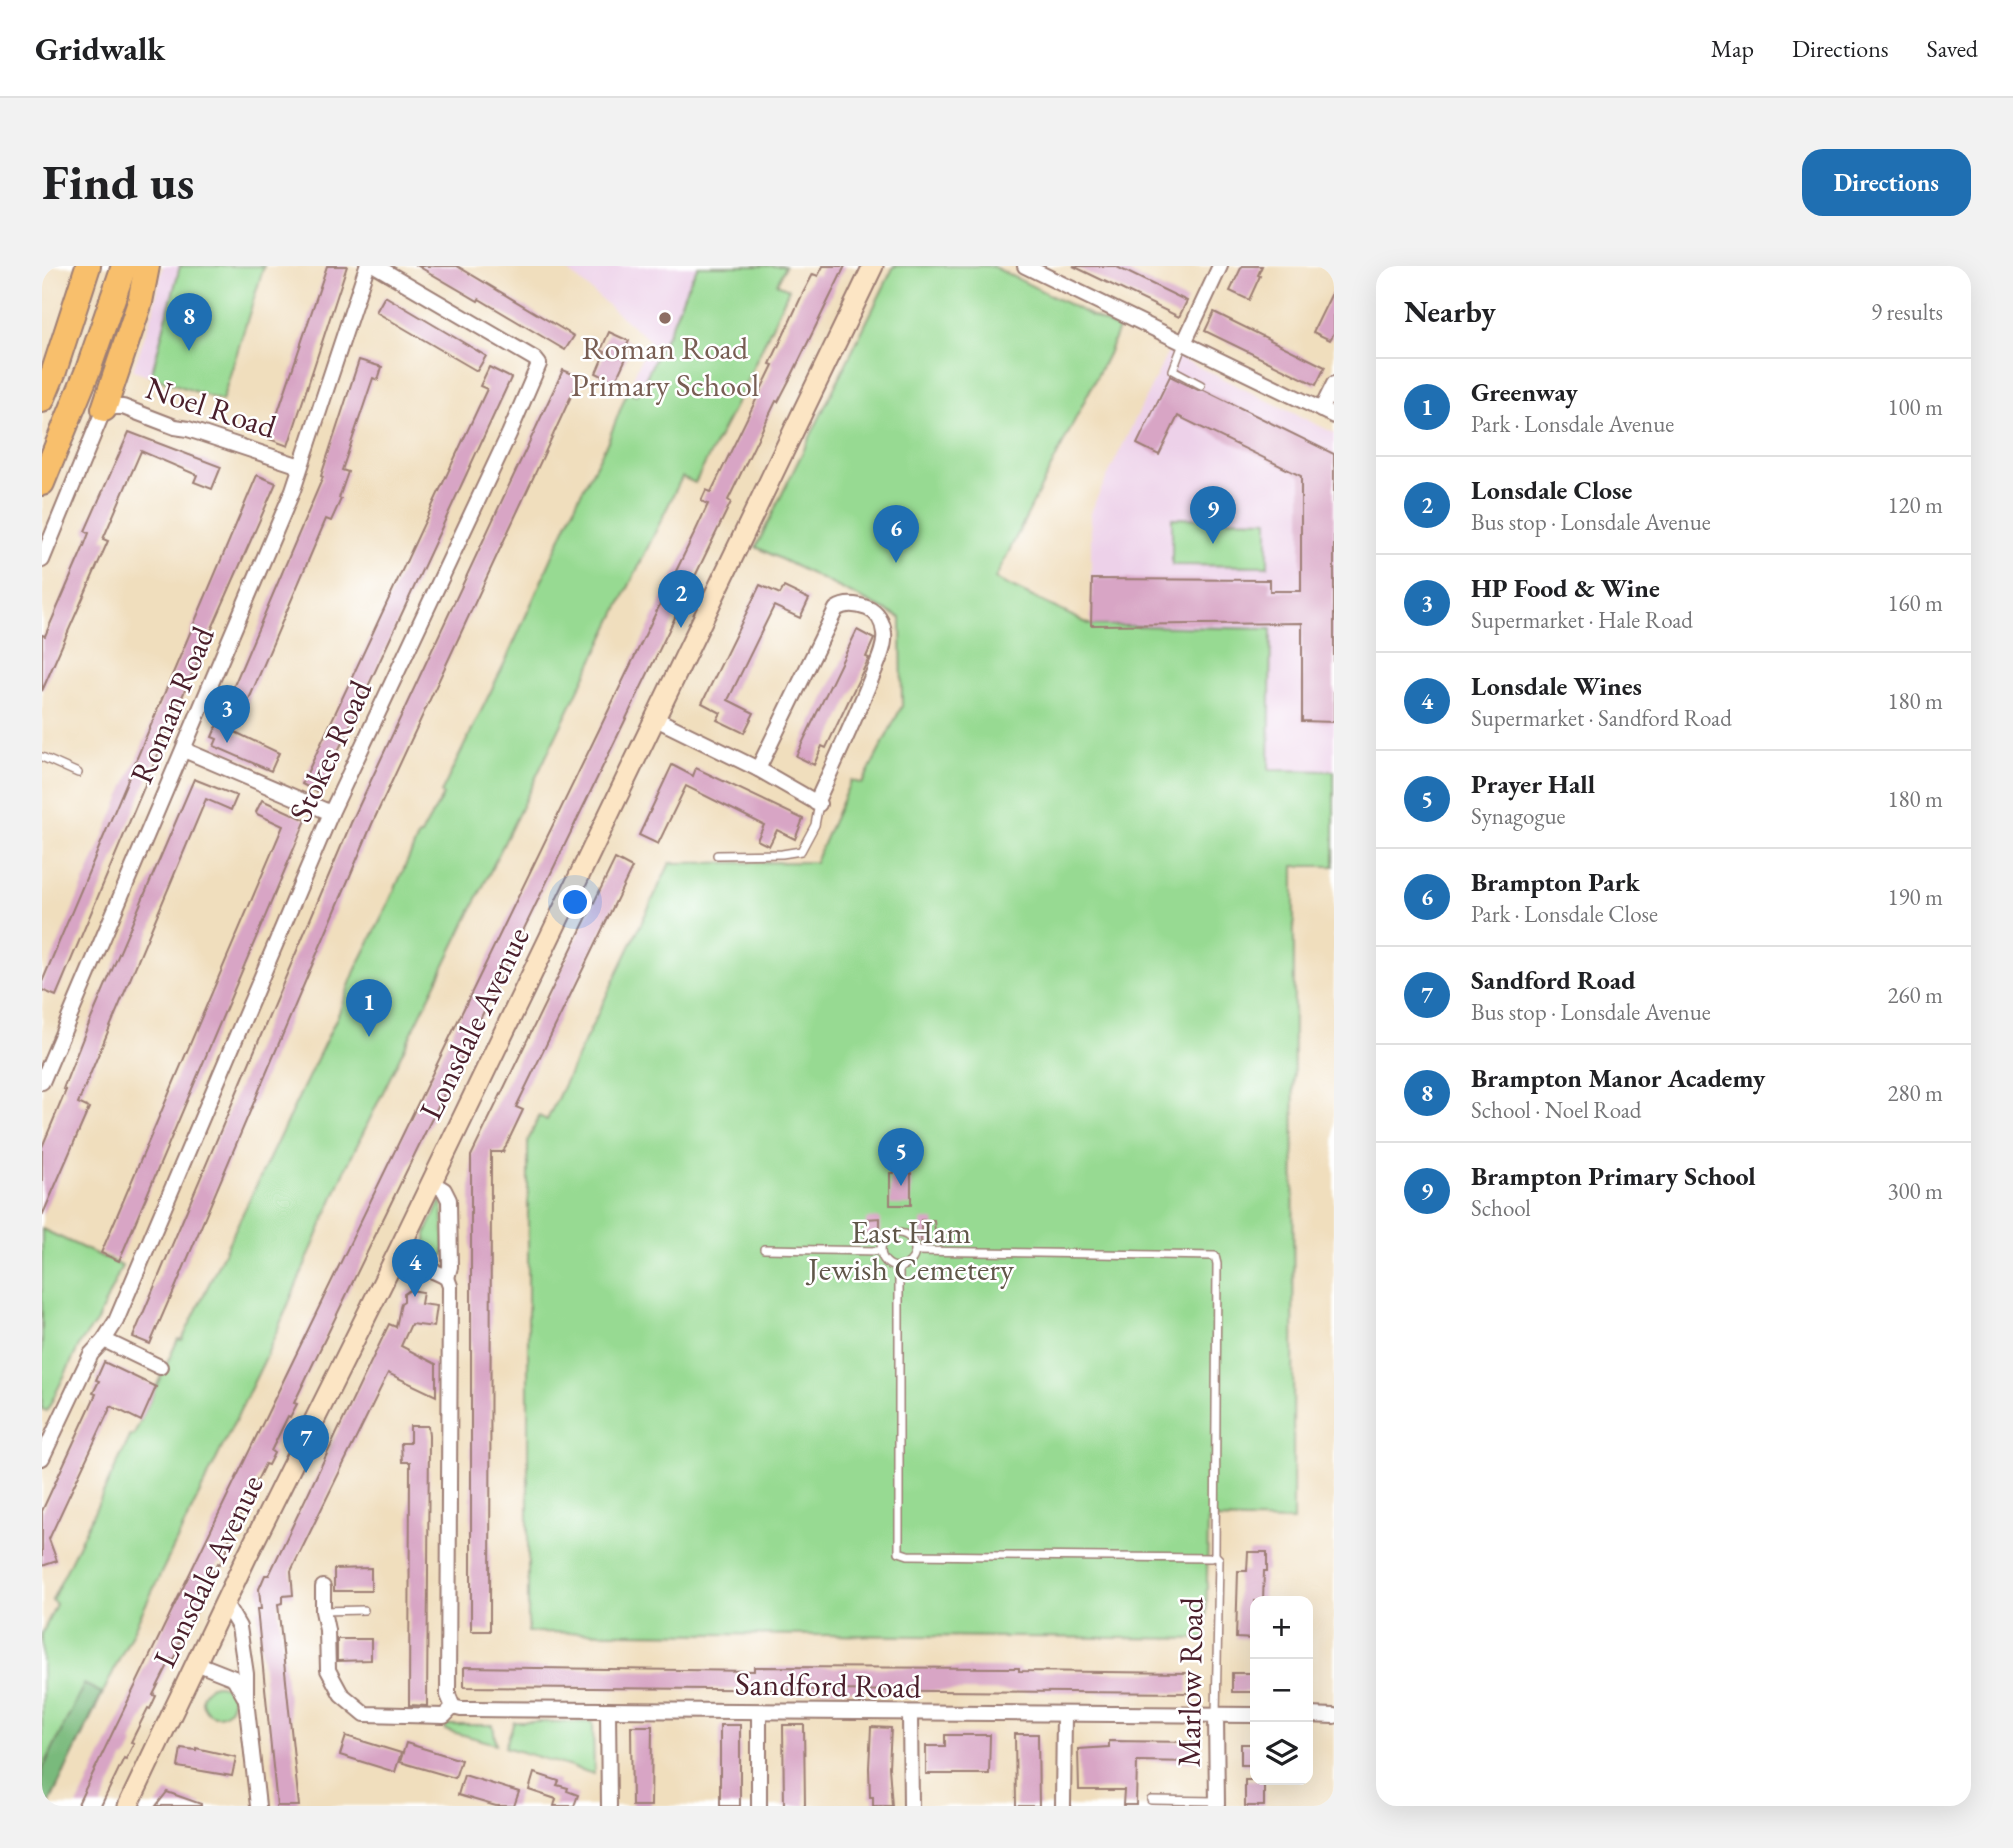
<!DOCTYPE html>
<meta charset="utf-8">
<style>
:root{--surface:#fff;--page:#f2f2f2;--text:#202124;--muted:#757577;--line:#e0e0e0;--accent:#1f6fb2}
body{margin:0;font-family:"EB Garamond",serif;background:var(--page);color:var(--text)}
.controls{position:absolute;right:21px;bottom:21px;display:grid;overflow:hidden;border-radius:14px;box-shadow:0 7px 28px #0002}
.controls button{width:63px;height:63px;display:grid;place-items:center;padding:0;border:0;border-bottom:2px solid var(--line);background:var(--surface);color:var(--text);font:35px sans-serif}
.you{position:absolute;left:534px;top:637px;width:24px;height:24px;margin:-18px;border:5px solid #fff;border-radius:50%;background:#1a73e8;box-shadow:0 0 0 10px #1a73e833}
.badge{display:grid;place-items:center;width:46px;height:46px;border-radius:50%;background:var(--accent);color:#fff;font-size:23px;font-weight:700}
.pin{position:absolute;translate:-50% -58px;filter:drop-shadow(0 2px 4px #0008)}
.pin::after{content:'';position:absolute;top:37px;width:24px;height:21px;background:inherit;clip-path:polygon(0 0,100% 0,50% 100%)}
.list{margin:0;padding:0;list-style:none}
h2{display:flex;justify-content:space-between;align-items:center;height:91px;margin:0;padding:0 28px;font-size:30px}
h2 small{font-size:23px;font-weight:400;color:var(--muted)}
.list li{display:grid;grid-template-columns:46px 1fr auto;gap:21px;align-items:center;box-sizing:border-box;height:98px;padding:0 28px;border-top:2px solid var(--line)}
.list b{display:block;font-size:26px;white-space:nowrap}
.list p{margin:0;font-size:23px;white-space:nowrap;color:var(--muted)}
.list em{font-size:23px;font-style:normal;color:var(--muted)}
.icon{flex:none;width:38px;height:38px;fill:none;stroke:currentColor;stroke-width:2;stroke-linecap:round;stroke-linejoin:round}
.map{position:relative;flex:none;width:1292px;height:1540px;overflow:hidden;border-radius:21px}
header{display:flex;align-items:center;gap:42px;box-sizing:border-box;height:98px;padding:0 35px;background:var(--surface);border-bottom:2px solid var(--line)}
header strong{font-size:33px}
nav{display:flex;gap:38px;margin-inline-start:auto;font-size:24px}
.intro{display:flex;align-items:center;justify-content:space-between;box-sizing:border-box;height:168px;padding:0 42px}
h1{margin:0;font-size:49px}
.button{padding:18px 32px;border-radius:21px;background:var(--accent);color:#fff;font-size:24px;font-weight:700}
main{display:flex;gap:42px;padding:0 42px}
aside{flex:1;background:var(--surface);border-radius:21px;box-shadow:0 7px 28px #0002}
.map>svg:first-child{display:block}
.built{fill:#edd1e9}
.green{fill:#97da92;stroke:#707c5e;stroke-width:2}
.forest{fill:#79ba7c;stroke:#626c54;stroke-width:2}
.building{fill:#d8a5c5}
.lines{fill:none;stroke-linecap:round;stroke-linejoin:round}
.lane-casing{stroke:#9d7e74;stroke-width:10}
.street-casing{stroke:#9d7e74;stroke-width:18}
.secondary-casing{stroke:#9d7e74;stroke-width:23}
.highway-casing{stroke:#9d7e74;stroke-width:28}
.lane{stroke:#fff;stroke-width:7}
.street{stroke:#fff;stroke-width:14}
.secondary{stroke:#fce5c4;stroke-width:19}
.highway{stroke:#f8bf6c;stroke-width:24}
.education-dot{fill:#8d6e63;stroke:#fff;stroke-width:2.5}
.labels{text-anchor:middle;stroke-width:5;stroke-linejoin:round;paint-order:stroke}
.education-label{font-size:32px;fill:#785e54;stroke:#fff}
.street-label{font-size:32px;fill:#4a1f2b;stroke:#fff}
.park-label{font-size:32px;fill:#61574a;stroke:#fff}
</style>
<header>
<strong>Gridwalk</strong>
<nav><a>Map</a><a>Directions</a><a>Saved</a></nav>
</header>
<div class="intro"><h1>Find us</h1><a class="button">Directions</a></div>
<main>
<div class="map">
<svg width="1292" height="1540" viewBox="0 0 1292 1540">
<rect width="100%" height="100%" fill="#fff"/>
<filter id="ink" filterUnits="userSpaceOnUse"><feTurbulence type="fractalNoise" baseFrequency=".0143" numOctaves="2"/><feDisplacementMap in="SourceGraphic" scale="14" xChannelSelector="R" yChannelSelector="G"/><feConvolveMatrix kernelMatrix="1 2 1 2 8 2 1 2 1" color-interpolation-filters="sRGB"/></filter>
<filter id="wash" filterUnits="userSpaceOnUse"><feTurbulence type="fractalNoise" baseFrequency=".00686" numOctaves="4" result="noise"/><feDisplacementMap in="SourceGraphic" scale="28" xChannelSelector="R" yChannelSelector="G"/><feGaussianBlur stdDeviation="1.57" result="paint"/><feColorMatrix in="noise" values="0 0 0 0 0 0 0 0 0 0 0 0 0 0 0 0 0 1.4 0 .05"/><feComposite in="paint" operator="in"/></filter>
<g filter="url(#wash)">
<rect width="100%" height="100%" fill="#f0debd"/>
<g class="built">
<path d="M121,0H222L180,135L91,104L111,46Z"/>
<path d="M520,0H691L621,143L593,128L585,126L607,74Z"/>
<path d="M1126,86L1292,167V505L1227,504L1049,359V244Z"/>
</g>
<g class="green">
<path d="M138,0H222L180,135L109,110Z"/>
<path d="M656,0H743L735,18L747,23L699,128L653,217L640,211L304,902L223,1093L6,1540H0V1368L14,1338L10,1334L89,1169H92L136,1073L140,1074L296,749L313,705L342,647L377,569H379C386,554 394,543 401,529L399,527L466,390L536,233L566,175L585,126L595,129L629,61L645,21Z"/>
<path d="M852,0H950L1076,63L1066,88L953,313L1049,359L1229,363L1227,504L1292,505V600H1252L1251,1255L1166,1253L1164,1373L486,1366V875L497,850L505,854L628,597L773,596L809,514L820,518L860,440L859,352L714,281Z"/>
<path d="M1130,252L1226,254V300L1130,299Z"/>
<path d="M400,932L403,989H395L384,979V967Z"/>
<path d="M0,963L80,1000L55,1055L39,1076L5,1145L0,1143Z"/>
<circle cx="175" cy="1434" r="15"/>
<path d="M472,1456H551L552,1508L463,1481Z"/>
<path d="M404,1459H451L454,1478L403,1464Z"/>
</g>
<path class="forest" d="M42,1418L60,1427L6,1540H0V1505Z"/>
<g id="blocks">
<g class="building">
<path d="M285,0H305L246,180L227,173Z"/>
<path d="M376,0H415L532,70L523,84L437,33L436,35Z"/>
<path d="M781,0H803L750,109L736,136L734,135L686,234L689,236L252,1137L255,1138L248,1151L246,1150L229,1185L232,1187L226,1199L223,1198L206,1233L208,1235L202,1247L200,1246L184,1280L186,1282L178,1298L176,1297L158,1333L160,1334L154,1347L152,1346L135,1381L138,1382L131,1395L129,1393L111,1429L114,1430L108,1443L106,1442L89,1476L92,1477L84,1493L82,1492L59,1540H35L653,266L666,238L659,235L664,224L669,226L731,99L728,98L760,29L771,8L776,10Z"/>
<path d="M1031,0H1073L1145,35L1137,51Z"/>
<path d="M1200,0H1220L1216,9L1218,10L1207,34L1188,25Z"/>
<path d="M1292,23V67L1288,74L1271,66Z"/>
<path d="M343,30L444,90L435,105L334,46Z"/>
<path d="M1172,46L1283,101L1274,119L1163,65Z"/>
<path d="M567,66L587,75L581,88L585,90L573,116L554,107L563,86L559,84Z"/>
<path d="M317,94L340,101L336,114L331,112L300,204L306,206L297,232L299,233L289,255L284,253L193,466L237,487L229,505L172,480L175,473L170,471L281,211L279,210Z"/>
<path d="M447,101L469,112L279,522L277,521L275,526L260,518L445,123L438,120Z"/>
<path d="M521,104L538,111L330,558L128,1034H127L108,1078L91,1071L309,557Z"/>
<path d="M1128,110L1156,124H1162L1292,188V456L1260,455V357L1049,359L1050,313L1228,314V325H1259V210L1136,150L1117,189L1095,178Z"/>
<path d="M87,166L179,201L170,223L152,216L155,209L99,185L61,273L66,275L0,425V369L3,370L42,280L47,267L43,265Z"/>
<path d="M215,209L234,217L146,417L14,730L0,724V716Z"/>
<path d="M718,319L738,328L742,321L767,333L758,352L732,340L686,434L712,447L702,467L675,454L679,447L660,437Z"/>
<path d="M815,364L832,373L824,391L827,392L784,482L780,480L772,499L754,490Z"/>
<path d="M630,499L651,510L654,502L761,553L753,573L735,564L727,580L715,574L722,559L644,520L616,578L597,569Z"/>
<path d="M152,513L195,530L189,544L164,533L36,837L47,842L0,950V881L24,824L21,823L43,767Z"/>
<path d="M220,534L264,554L77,995L59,987L241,560L215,548L214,546Z"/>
<path d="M573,593L590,602L474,841L481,844L461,886H449L448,1365H429V890Z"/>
<path d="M865,902V907H869V939H848V907H852V903Z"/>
<path d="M838,952V975H823L824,953Z"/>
<path d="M879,954H892L894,977H879Z"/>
<path d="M368,1024L381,1026L379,1038L395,1040L392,1061L369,1058L359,1080L394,1098V1130L346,1107L249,1305L251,1329L241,1330V1337L236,1338L257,1540H235L215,1343H219L217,1323L223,1309H227L347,1058L354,1061L359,1037L362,1035V1028Z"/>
<path d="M62,1096L114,1121L99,1155L69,1140L7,1273L15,1295L0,1300V1245L54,1128L51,1127L57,1115L54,1114Z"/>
<path d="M368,1160H386L387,1170L385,1440L367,1439L368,1196H360L359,1177H368Z"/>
<path d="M1206,1286H1225V1305H1222L1221,1335H1213V1373L1194,1372L1196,1305H1205Z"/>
<path d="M329,1302V1325H292V1303Z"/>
<path d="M295,1373H329V1394L295,1395Z"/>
<path d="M422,1401L712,1405V1401L977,1402V1405L1146,1407V1427L422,1421Z"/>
<rect x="1190" y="1407" width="23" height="19"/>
<rect x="678" y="1459" width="20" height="81"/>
<path d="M741,1459H762L763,1540H742Z"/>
<path d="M589,1460H610L609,1540H590Z"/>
<path d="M829,1461L849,1462L847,1501L850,1540H831V1531H828L827,1502Z"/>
<path d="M973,1468H996L997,1540H974Z"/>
<path d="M903,1469H948L947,1508H884V1480H903Z"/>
<path d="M304,1470L359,1487L353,1506L298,1489Z"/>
<path d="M1067,1475L1152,1476V1496L1095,1495L1094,1539H1081L1082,1524H1037L1036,1483L1067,1481Z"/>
<path d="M364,1477L419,1494L413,1512L358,1496Z"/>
<rect x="1199" y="1478" width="14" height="21"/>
<path d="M139,1482L154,1484V1482L194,1491L190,1510L136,1501Z"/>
<path d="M492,1507L517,1515L515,1519L526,1522L525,1525L536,1529L532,1540H512L514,1533L487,1524Z"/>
<path d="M422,1509L477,1526L472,1540H454L416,1529Z"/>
<rect x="1203" y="1514" width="19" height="26"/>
<path d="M125,1526L159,1538V1540H114Z"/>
</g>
</g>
</g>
<g filter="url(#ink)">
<use href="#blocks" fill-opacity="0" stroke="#9d7e74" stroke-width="2"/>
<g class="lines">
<defs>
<g id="lane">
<path d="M1141,78L1131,104L1159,119"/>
<path d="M0,491L36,507"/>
<path d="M675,589L740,588L759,585L773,559L777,538"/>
<circle cx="856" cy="984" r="17"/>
<path d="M722,983L839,985"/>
<path d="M874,985L1173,990L1175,998L1173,1289"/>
<path d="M857,1001V1286L866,1289L1169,1292L1173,1289"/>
<path d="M1173,1289L1177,1293L1174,1449"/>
<path d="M281,1345L322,1344"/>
<path d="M1109,1534L1174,1535"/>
</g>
<g id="street">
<path d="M983,0L1292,150"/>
<path d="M1142,77L1178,0"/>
<path d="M1279,144L1292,118"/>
<path d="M0,294L62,143L73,141H81L133,161L146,163L258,200"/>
<path d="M612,452L716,503L777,538"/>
<path d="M142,484L289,547"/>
<path d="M716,503L794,343C803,337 814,338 825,342C835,346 841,356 842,367C844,381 834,400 829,413C812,455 793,496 774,537"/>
<path d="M0,816L251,224L325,0"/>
<path d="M389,916L402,924L407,934L408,1001L405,1012"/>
<path d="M355,988L400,1009L405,1012L408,1020L406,1429L411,1441L419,1443C684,1445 949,1449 1213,1449"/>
<path d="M62,1074L118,1101"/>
<path d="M0,1192L49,1088L62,1074L74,1055L289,547L467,168L497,98L493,93L334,0"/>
<path d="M281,1321V1345L285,1364L286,1404L299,1428L323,1448L402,1450L411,1441"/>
<path d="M183,1337L197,1361L204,1408V1434L216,1540"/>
<path d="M154,1397L192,1412L202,1430"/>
<path d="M566,1444L567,1540"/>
<path d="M717,1446V1540"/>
<path d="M868,1449L869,1540"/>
<path d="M1174,1449L1175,1540"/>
<path d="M1266,1449L1292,1450"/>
<path d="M1021,1540L1022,1448"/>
</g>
<path id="secondary" d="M86,1540L204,1292L355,988L831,0"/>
<g id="highway">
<path d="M0,134L12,105L46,0"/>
<path d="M62,143L98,36L105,0"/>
<path d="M0,217L46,104L82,0"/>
</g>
</defs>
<use href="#lane" class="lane-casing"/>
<use href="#street" class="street-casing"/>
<use href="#secondary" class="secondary-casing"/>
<use href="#highway" class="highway-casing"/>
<use href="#lane" class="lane"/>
<use href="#street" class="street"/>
<use href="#secondary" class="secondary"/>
<use href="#highway" class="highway"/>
</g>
</g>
<circle class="education-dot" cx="623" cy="52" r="7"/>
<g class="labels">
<g class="education-label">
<text x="623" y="93">Roman Road<tspan x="623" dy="37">Primary School</tspan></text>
</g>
<g class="street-label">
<text transform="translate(169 141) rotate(18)" y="11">Noel Road</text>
<text transform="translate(130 439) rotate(-67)" y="11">Roman Road</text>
<text transform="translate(288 485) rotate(-65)" y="11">Stokes Road</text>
<text transform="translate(432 757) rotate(-64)" y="11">Lonsdale Avenue</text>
<text transform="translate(166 1305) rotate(-64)" y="11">Lonsdale Avenue</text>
<text transform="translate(1148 1416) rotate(-89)" y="11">Marlow Road</text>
<text transform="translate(786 1419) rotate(1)" y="11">Sandford Road</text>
</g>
<g class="park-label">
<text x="869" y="977">East Ham<tspan x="869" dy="37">Jewish Cemetery</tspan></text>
</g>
</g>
</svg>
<div class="controls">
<button>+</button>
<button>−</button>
<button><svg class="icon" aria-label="layers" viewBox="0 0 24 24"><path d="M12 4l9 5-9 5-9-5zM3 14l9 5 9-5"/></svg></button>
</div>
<div class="you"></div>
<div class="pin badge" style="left:327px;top:771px">1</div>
<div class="pin badge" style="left:639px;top:362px">2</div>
<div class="pin badge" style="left:185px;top:477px">3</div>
<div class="pin badge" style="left:373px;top:1031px">4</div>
<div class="pin badge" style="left:859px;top:920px">5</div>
<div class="pin badge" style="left:854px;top:297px">6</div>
<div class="pin badge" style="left:264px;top:1207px">7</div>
<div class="pin badge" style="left:147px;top:85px">8</div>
<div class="pin badge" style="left:1171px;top:278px">9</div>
</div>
<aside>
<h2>Nearby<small>9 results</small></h2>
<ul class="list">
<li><span class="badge">1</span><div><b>Greenway</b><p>Park · Lonsdale Avenue</p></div><em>100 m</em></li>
<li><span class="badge">2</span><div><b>Lonsdale Close</b><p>Bus stop · Lonsdale Avenue</p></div><em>120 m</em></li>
<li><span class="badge">3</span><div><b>HP Food &amp; Wine</b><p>Supermarket · Hale Road</p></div><em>160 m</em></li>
<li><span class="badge">4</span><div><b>Lonsdale Wines</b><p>Supermarket · Sandford Road</p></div><em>180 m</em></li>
<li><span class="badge">5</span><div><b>Prayer Hall</b><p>Synagogue</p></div><em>180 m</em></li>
<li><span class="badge">6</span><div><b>Brampton Park</b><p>Park · Lonsdale Close</p></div><em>190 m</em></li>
<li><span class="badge">7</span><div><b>Sandford Road</b><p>Bus stop · Lonsdale Avenue</p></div><em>260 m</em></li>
<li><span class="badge">8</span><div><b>Brampton Manor Academy</b><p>School · Noel Road</p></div><em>280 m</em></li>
<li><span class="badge">9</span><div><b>Brampton Primary School</b><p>School</p></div><em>300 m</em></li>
</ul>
</aside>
</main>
